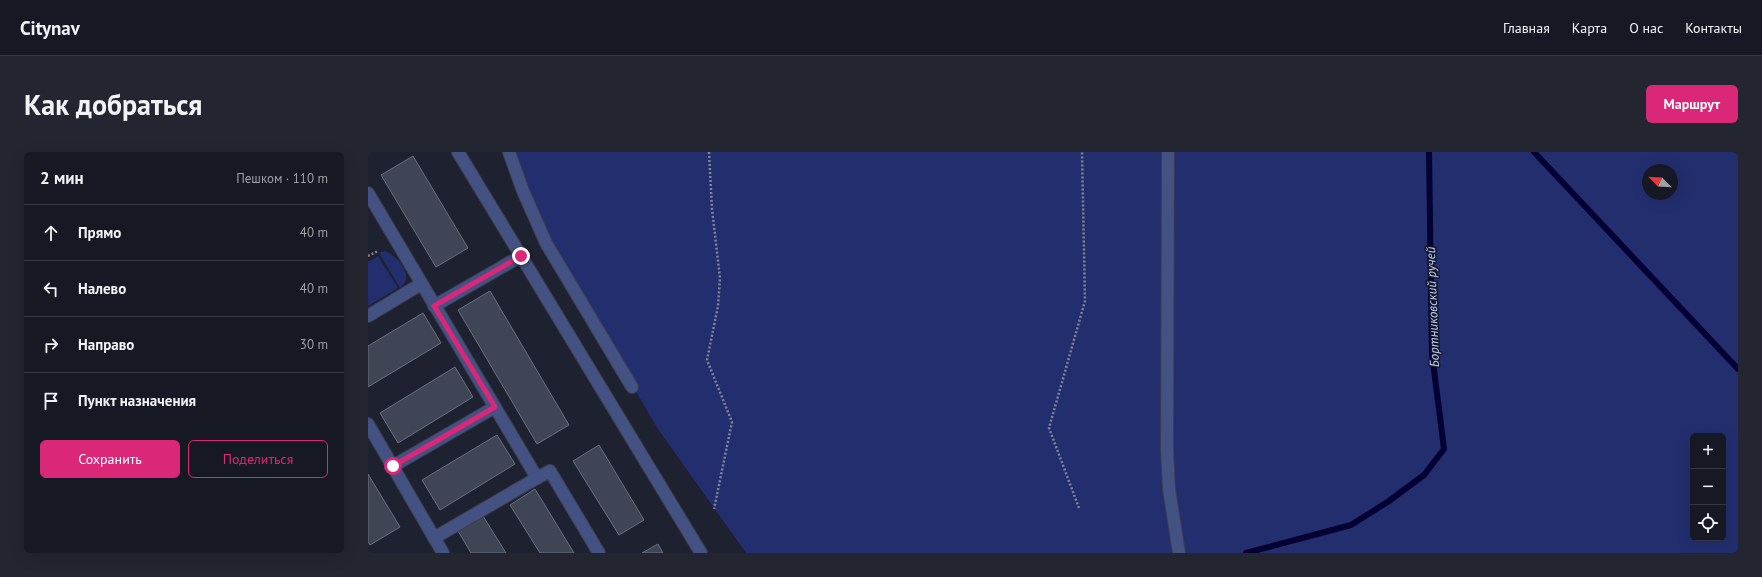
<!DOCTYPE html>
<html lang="ru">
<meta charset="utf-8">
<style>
:root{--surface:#161924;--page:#232631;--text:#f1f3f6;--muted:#9ea0a6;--line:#353841;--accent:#db2777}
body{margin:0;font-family:"PT Sans",sans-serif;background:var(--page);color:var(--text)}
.controls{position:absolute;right:12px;bottom:12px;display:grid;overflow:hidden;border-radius:6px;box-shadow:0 4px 16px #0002}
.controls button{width:36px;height:36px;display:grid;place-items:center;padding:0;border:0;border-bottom:1px solid var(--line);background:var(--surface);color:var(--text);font:20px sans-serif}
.compass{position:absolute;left:1274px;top:12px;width:36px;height:36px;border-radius:50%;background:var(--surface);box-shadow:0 4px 16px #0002;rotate:294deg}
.stop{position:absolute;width:12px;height:12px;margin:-9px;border:3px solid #db2777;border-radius:50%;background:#fff}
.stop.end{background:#db2777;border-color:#fff;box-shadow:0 1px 4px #0008}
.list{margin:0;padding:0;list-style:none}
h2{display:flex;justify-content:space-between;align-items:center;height:52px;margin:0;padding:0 16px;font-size:17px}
h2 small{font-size:13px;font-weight:400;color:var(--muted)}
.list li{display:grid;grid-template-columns:26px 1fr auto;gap:12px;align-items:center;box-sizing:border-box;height:56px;padding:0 16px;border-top:1px solid var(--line)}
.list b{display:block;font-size:15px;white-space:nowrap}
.list em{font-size:13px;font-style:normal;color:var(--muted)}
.actions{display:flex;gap:8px;padding:12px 16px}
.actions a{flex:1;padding:9px 0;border:1px solid var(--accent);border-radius:6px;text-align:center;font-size:14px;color:var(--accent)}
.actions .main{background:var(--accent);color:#fff}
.icon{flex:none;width:22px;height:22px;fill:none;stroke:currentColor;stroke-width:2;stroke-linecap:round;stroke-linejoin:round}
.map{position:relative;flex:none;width:1370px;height:401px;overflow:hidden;border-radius:6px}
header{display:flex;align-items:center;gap:24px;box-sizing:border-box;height:56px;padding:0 20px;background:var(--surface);border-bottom:1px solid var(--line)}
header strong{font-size:19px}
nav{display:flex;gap:22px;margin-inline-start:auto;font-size:14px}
.intro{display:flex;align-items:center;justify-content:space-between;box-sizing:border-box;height:96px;padding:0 24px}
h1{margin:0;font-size:28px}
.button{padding:10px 18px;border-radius:6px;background:var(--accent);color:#fff;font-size:14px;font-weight:700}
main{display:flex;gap:24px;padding:0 24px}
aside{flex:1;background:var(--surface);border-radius:6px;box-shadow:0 4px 16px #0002}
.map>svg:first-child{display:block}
.green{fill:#232e6f;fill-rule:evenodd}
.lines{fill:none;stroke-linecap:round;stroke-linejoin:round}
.stream{stroke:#040033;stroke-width:6}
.building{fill:#404555;stroke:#6a7082}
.minor-casing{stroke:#3a3e4c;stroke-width:14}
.path{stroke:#828591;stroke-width:2.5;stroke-dasharray:2 2;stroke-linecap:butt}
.minor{stroke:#445183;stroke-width:12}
.route{stroke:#db2777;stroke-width:5}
.labels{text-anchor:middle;stroke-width:3;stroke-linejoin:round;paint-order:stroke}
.water-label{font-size:13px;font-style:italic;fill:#bfcdf9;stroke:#141826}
</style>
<header>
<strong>Citynav</strong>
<nav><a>Главная</a><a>Карта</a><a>О нас</a><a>Контакты</a></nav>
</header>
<div class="intro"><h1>Как добраться</h1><a class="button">Маршрут</a></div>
<main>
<aside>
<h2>2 мин<small>Пешком · 110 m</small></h2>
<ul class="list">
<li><svg class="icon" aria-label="ahead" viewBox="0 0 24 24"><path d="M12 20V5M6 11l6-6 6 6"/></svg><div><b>Прямо</b></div><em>40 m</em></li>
<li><svg class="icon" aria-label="left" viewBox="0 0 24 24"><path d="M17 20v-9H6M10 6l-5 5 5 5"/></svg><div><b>Налево</b></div><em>40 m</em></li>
<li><svg class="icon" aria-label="right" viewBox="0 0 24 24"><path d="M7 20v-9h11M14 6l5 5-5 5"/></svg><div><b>Направо</b></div><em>30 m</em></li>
<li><svg class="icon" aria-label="arrive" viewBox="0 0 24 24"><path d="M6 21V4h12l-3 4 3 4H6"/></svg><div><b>Пункт назначения</b></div></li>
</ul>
<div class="actions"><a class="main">Сохранить</a><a>Поделиться</a></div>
</aside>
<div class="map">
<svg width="1370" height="401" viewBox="0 0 1370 401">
<rect width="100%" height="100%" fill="#1d2130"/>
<g class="green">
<path d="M143,0H1370V401H378L290,277L175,82ZM1280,18H1304V42H1280ZM1325,284H1355V386H1325Z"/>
<path d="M17,99C27,103 40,116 38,128C37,131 34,134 32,136L11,101Z"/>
<path d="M10,104L30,136L0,154V110Z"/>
</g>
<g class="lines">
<g class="stream">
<path d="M1166,0L1370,217"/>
<path d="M878,401L983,373L1021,349L1056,323L1076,297L1064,202L1061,0"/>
</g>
</g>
<g class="building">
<path d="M45,4L100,96L68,115L13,23Z"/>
<path d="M122,139L201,273L169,292L90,158Z"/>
<path d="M55,161L73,191L0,235V194Z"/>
<path d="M87,215L105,245L30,291L12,261Z"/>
<path d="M129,283L147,312L72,358L54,328Z"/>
<path d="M231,293L276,368L251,383L205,309Z"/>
<path d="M0,322L32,375L2,393L0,390Z"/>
<path d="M167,337L206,401H172L142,353Z"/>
<path d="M115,364L138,401H103L90,379Z"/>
<path d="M290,392L295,401H274Z"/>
</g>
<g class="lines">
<defs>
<g id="minor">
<path d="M90,0L333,401"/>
<path d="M141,0L155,39L178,91L264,235"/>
<path d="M800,0L799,297L801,337L811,401"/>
<path d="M0,41L169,326L182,319L231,401"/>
<path d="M66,154L153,104"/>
<path d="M0,164L53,132"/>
<path d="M0,272L75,401"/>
<path d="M25,314L127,255"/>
<path d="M66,386L169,326"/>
</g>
</defs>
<use href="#minor" class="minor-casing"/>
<g class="path">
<path d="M341,0L344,57L352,126L350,154L339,208L364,270L346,357"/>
<path d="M0,104L10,99"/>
<path d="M711,356L681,276L717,149L714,0"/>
</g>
<use href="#minor" class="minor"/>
</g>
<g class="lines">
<path class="route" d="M25,314L127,255L66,154L153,104"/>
</g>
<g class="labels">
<g class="water-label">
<text transform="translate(1064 155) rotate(-92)" y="5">Бортниковский ручей</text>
</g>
</g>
</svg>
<div class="controls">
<button>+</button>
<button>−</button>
<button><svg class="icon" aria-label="locate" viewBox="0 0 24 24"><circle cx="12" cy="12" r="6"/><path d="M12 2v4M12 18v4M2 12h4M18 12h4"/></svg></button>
</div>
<svg class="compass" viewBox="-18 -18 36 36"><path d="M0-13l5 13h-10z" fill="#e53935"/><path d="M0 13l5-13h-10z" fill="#9ea0a6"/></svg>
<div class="stop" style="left:25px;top:314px"></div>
<div class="stop end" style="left:153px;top:104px"></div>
</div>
</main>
